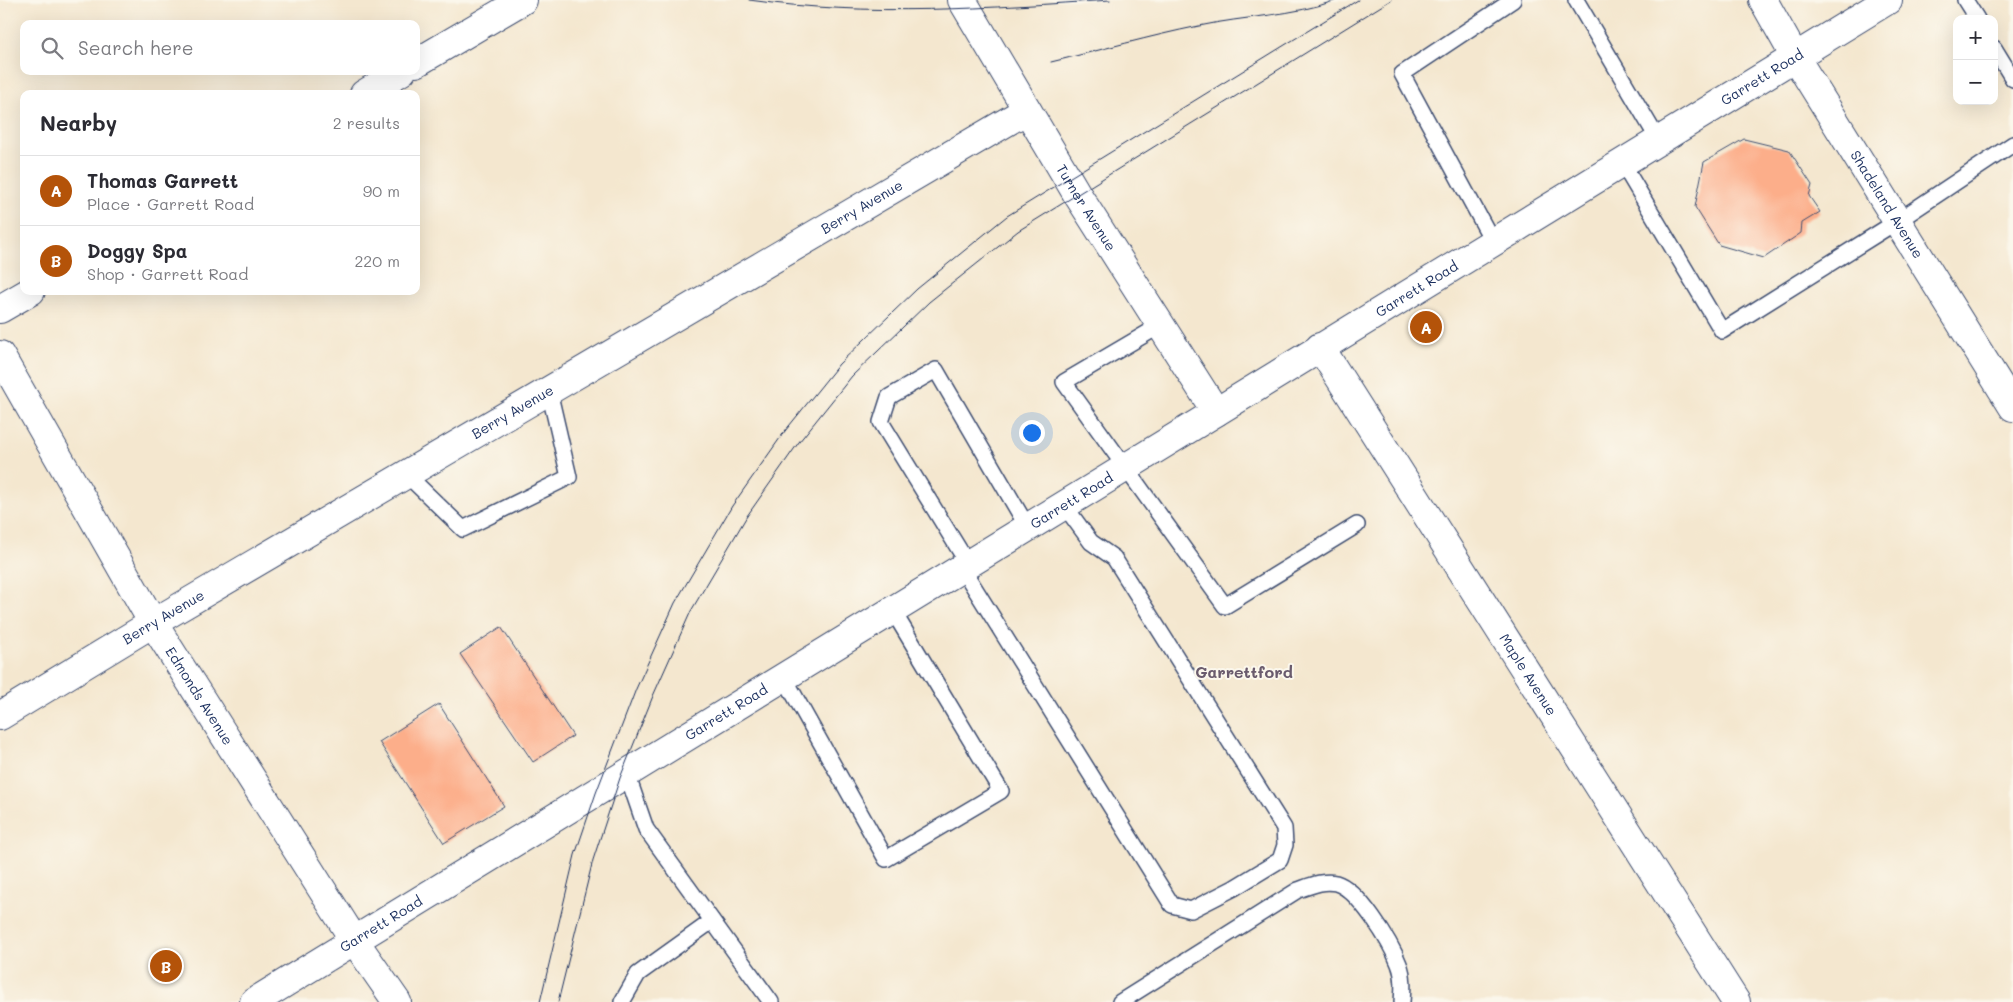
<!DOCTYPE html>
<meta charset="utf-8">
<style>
:root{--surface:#fff;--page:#f7f7f7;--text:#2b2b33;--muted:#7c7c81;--line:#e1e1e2;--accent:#b45309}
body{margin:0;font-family:Mali,sans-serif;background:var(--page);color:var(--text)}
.controls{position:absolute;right:15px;top:15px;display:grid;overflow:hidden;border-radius:10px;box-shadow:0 5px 20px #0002}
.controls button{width:45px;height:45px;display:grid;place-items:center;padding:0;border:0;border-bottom:1px solid var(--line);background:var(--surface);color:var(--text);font:25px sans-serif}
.you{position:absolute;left:1031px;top:432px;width:18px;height:18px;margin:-12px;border:4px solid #fff;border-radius:50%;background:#1a73e8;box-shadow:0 0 0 8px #1a73e833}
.badge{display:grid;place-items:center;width:32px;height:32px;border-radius:50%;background:var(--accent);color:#fff;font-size:16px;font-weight:700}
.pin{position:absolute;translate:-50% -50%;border:2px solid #fff;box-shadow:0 1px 5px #0006}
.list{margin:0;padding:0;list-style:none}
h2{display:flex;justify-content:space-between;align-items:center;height:65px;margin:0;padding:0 20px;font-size:21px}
h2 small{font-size:16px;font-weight:400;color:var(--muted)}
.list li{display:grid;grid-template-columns:32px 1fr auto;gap:15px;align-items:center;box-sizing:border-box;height:70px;padding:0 20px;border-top:1px solid var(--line)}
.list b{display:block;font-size:19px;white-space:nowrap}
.list p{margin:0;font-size:16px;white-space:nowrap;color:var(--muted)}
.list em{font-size:16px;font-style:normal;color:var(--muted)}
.icon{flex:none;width:28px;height:28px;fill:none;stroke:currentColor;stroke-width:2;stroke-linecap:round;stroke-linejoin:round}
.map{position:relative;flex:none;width:2013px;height:1002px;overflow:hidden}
.search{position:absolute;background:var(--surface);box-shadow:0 5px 20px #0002;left:20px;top:20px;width:400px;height:55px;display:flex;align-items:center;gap:12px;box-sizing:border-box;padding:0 18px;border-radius:10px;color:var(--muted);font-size:19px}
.panel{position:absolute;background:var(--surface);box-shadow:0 5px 20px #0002;left:20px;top:90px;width:400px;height:205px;border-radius:10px}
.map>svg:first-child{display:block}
.building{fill:#fcae8a}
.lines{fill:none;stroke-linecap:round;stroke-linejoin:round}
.lane-casing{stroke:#3c4b6f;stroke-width:18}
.street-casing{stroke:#3c4b6f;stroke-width:30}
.secondary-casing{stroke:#3c4b6f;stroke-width:30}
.lane{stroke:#fff;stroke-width:15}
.street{stroke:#fff;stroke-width:28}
.secondary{stroke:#fff;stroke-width:28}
.tram{stroke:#1b2f5e;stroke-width:1}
.labels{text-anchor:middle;stroke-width:4;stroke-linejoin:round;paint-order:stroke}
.street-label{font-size:14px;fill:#1b2f5e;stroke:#fbf7ec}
.quarter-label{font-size:16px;font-weight:bold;fill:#6a5b6d;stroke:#fbf7ec}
</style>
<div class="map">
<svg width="2013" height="1002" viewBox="0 0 2013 1002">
<rect width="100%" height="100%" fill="#fbf7ec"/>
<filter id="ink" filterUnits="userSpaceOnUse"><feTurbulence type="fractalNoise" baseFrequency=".02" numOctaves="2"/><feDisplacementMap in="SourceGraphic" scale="10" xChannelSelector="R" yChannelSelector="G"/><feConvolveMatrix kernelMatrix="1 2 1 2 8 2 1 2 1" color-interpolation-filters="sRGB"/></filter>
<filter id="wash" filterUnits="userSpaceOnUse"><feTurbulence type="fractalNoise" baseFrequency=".0096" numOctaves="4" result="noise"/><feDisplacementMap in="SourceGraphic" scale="20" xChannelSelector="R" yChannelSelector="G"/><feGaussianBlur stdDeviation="1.12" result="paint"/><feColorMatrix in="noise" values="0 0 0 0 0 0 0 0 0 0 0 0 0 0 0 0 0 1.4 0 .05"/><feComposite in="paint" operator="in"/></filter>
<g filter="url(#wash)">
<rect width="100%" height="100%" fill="#f4e7cf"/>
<g id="blocks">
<g class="building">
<path d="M1744,139L1789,150L1812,185L1809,196L1820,212L1802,223L1801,233L1764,258L1719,245L1695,207L1704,162Z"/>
<path d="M501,627L573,736L533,762L460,654Z"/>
<path d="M439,704L504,806L444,843L379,742Z"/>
</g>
</g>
</g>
<g filter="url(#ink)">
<use href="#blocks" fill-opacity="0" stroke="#3c4b6f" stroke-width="1"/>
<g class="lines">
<defs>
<g id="lane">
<path d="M1576,0L1659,141"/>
<path d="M1965,0L1977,19"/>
<path d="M1994,48L2013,79"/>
<path d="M1622,163L1722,331L1896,222L2013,144"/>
<path d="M1493,242L1402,74L1513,0"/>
<path d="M1161,325L1064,382L1225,606L1357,525"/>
<path d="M406,474L463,529L569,477L549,391"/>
<path d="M968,564L881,422L889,397L936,370L1028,528"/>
<path d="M962,568L1172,905L1191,910L1234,888L1280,860L1285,845L1284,828L1114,558L1091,542L1064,505"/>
<path d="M784,677L886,859L1001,791L893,611"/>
<path d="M627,774L646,829L771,1002"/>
<path d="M622,1002L638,974L712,921"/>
<path d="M1120,1002L1298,890C1310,886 1323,880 1336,883C1358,889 1391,943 1399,964C1404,976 1403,989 1402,1002"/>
</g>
<g id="street">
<path id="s1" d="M962,0L1077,194L1216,412"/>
<path id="s2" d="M1763,0L1795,57L2013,407"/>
<path d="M416,63L523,0"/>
<path d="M364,94L402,71"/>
<path d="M0,309L31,291"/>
<path id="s3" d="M1320,347L1736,1002"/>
<path id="s4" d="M0,355L153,623L354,940L397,1002"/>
<path id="s5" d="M0,716L153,623L1027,110"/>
</g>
<g id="secondary">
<path id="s6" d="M254,1002L1888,0"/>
</g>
</defs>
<use href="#lane" class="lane-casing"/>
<use href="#street" class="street-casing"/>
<use href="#secondary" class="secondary-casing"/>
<use href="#lane" class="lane"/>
<use href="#street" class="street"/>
<use href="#secondary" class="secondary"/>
<g class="tram">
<path d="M749,0C869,17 990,8 1110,0"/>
<path d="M1051,62C1101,50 1150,36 1199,26C1245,16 1293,16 1337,0"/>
<path d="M540,1002L575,855L596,793L636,689L675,603L732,506L785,431L839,364L917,289L1007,216L1358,0"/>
<path d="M558,1002L593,860L620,778L653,696L691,611L747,516L799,442L852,376L929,302L1018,231L1391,0"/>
</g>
</g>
</g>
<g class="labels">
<g class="street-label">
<text dy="5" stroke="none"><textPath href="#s6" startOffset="1769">Garrett Road</textPath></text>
<text dy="5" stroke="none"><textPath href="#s2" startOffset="239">Shadeland Avenue</textPath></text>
<text dy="5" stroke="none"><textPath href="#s5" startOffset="1001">Berry Avenue</textPath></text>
<text dy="5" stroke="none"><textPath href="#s1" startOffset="242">Turner Avenue</textPath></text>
<text dy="5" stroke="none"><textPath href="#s6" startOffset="1364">Garrett Road</textPath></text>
<text dy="5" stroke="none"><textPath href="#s5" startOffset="596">Berry Avenue</textPath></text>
<text dy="5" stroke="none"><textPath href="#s6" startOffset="959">Garrett Road</textPath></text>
<text dy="5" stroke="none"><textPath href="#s5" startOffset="191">Berry Avenue</textPath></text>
<text dy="5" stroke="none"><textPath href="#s3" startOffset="388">Maple Avenue</textPath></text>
<text dy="5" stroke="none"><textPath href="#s4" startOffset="395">Edmonds Avenue</textPath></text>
<text dy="5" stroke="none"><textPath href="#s6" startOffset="554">Garrett Road</textPath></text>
<text dy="5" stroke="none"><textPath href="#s6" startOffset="149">Garrett Road</textPath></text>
</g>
<g class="quarter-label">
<text x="1244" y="678">Garrettford</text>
</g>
</g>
</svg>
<div class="controls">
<button>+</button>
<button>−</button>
</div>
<div class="you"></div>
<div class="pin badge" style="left:1426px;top:327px">A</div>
<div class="pin badge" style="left:166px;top:966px">B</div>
<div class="search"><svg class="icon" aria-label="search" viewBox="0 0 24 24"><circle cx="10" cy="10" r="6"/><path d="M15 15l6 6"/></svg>Search here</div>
<section class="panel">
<h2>Nearby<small>2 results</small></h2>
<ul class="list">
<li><span class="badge">A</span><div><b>Thomas Garrett</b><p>Place · Garrett Road</p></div><em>90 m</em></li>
<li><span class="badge">B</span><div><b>Doggy Spa</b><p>Shop · Garrett Road</p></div><em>220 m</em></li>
</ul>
</section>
</div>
